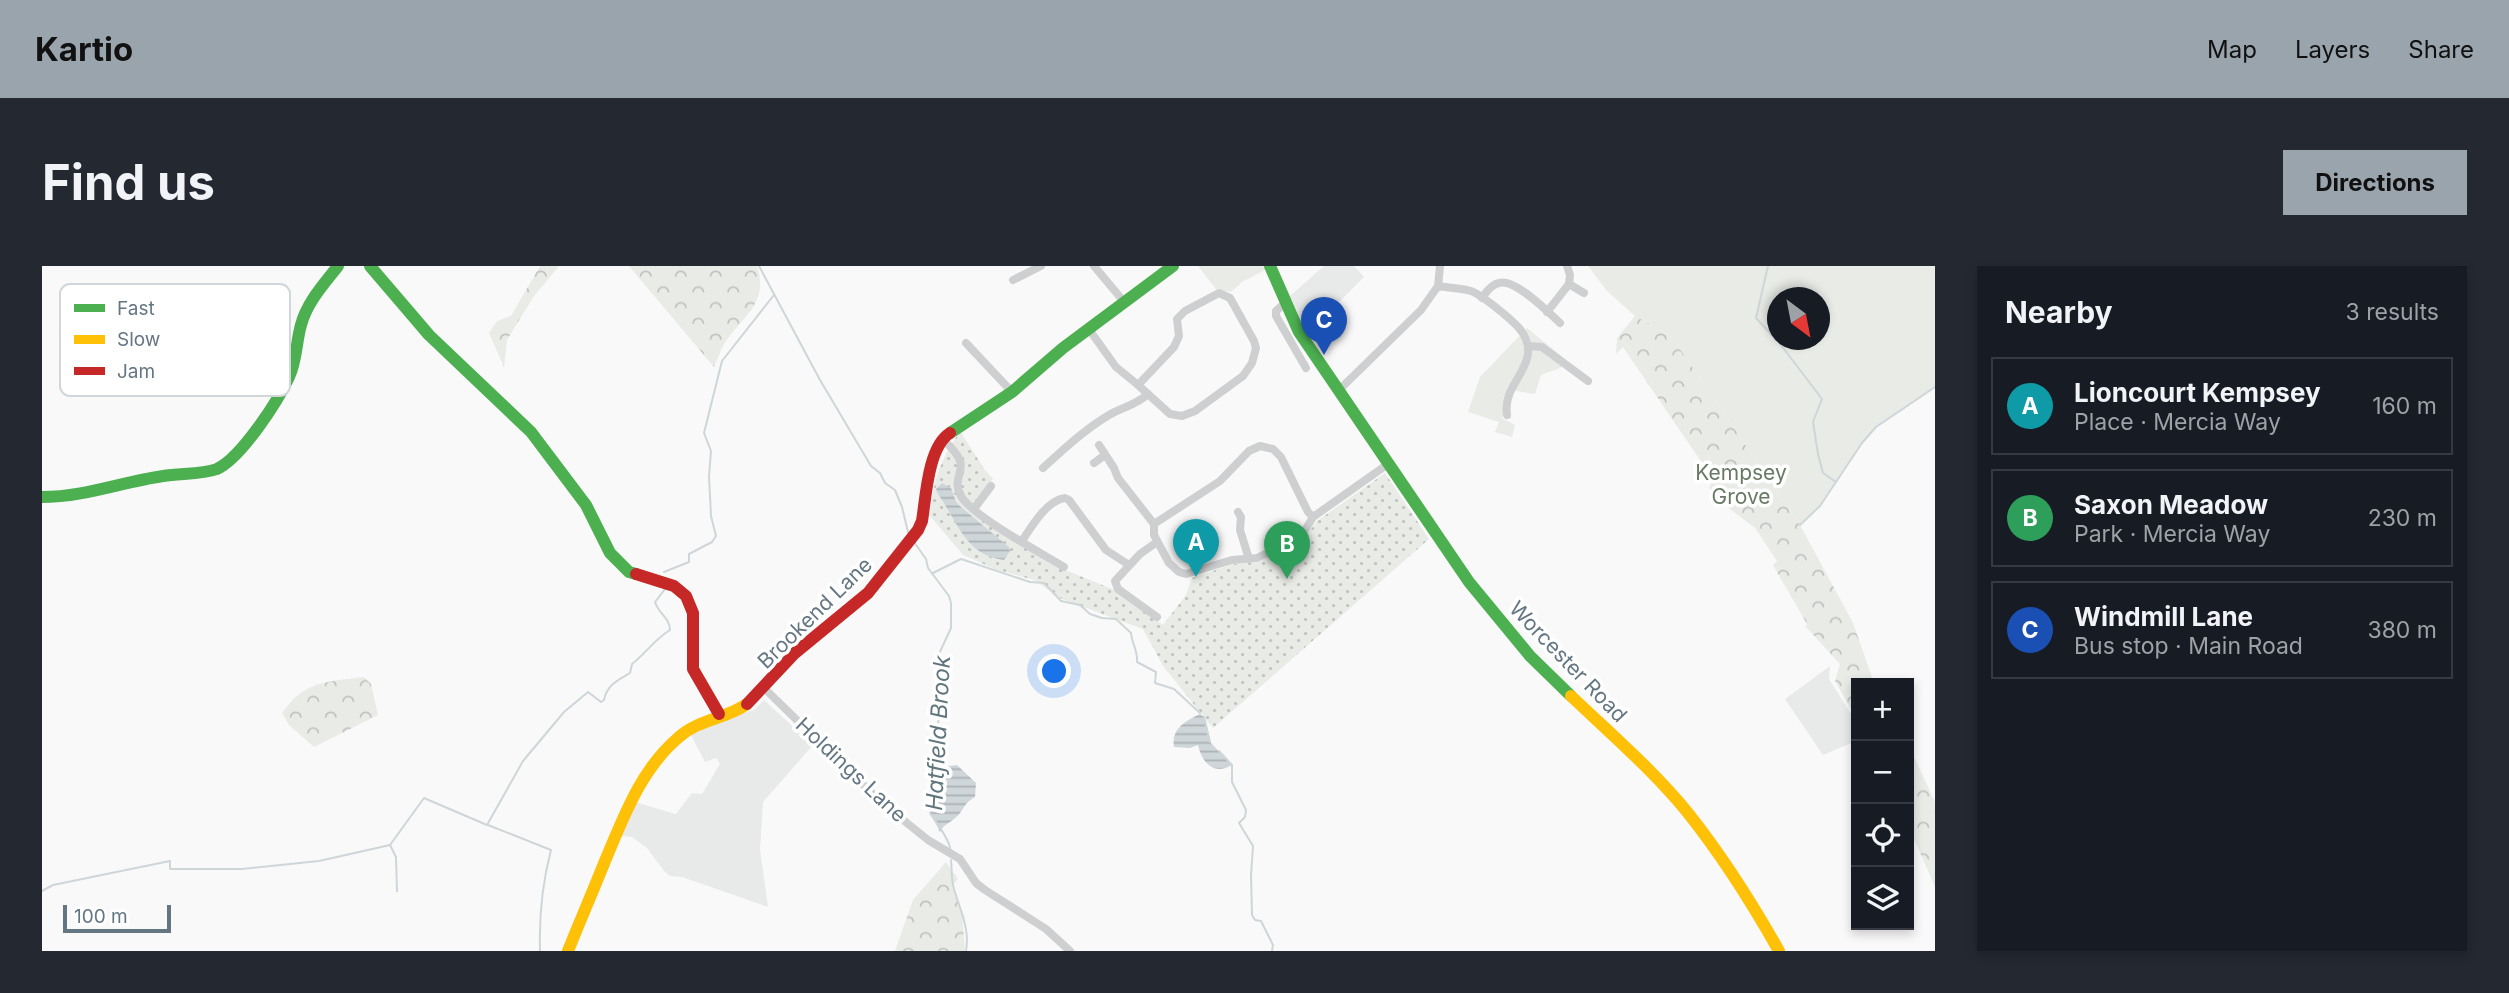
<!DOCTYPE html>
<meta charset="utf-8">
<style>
:root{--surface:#171b24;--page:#242831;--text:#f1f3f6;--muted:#9ea1a6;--line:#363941;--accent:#99a4ac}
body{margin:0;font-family:Inter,sans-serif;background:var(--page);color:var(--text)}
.controls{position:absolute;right:21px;bottom:21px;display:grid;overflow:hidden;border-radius:0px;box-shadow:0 4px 10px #0003}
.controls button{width:63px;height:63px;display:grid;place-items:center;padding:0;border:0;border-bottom:2px solid var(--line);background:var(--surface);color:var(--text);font:35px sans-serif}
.compass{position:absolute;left:1725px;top:21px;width:63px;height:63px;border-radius:50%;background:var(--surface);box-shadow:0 4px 10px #0003;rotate:148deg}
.scale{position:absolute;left:21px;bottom:18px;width:108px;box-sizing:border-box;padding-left:7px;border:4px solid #657683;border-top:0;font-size:19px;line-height:24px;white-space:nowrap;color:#657683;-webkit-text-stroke:5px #fff;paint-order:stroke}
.you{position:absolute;left:1013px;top:406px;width:24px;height:24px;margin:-18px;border:5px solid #fff;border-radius:50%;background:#1a73e8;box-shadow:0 0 0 10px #1a73e833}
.badge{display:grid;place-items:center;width:46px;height:46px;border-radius:50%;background:var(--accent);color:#fff;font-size:23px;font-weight:700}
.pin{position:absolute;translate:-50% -58px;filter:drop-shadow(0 2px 4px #0008)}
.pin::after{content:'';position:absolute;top:37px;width:24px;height:21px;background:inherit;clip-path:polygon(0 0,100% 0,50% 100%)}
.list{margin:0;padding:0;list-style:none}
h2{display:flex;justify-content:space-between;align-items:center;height:91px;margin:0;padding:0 28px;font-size:30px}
h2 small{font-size:23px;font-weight:400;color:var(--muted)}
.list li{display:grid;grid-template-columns:46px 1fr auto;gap:21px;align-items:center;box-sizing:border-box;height:98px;margin:0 14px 14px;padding:0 14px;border:2px solid var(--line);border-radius:0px}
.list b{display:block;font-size:26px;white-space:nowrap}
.list p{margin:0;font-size:23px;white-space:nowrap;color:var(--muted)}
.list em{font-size:23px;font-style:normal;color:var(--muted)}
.icon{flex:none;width:38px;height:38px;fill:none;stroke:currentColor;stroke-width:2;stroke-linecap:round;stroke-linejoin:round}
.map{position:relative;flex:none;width:1893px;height:685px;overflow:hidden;border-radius:0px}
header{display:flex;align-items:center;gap:42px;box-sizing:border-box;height:98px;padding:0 35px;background:var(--accent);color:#111}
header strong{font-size:33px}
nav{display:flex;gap:38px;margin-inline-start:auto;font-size:24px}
.intro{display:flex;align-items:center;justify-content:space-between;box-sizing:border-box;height:168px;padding:0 42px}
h1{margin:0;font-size:49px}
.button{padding:18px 32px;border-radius:0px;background:var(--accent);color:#111;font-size:24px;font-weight:700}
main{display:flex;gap:42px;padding:0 42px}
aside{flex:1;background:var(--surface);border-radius:0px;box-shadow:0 4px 10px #0003}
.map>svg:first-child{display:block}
.built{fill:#e8e9e9}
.grass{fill:#e8ebe6;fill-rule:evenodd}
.forest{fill:url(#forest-crowns)}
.park{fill:url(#park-dots)}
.water{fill:url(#water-rules)}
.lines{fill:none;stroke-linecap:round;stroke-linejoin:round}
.stream{stroke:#ced6d9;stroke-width:2}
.street{stroke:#cecfd0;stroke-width:8}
.fast{stroke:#4caf50;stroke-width:12}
.slow{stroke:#ffc107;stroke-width:12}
.jam{stroke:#c62828;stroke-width:12}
.labels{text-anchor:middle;stroke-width:7;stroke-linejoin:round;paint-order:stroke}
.park-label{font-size:21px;fill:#687a64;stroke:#fff}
.street-label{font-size:21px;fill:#657683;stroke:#fff}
.water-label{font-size:23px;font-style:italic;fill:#60757c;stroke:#fff}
.key{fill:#fff;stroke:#d1d6da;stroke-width:2}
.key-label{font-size:19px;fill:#657683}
</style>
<header>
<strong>Kartio</strong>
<nav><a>Map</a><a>Layers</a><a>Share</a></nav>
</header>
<div class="intro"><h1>Find us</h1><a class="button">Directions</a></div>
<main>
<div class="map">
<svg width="1893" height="685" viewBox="0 0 1893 685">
<defs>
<pattern id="forest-crowns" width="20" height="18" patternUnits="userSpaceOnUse" patternTransform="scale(1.75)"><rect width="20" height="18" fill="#e8ebe6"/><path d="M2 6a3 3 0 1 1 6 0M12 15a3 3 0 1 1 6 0" fill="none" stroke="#c0c3c0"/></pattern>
<pattern id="park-dots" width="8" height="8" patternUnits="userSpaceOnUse" patternTransform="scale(1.75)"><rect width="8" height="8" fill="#e8ebe6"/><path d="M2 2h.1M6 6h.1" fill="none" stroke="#c0c3c0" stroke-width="1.8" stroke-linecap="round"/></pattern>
<pattern id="water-rules" width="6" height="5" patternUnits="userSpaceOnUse" patternTransform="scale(1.75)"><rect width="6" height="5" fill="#ced6d9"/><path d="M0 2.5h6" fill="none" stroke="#abb2b5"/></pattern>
</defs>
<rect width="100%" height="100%" fill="#f9f9f9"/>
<g class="built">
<path d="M1282,0H1312L1322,11L1276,57L1264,66L1248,30Z"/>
<path d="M1788,400L1787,413L1814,456V475L1781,489L1743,433Z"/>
<path d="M722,434L771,479L721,536L718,584L726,641L640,611L628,610L622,605L605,582L590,571L579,570L593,536L634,548L650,527L660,528L678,498L674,492L663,496L648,467L678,454L712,444Z"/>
</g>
<g class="grass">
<path d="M1156,0H1222L1223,4L1200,16L1189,26L1174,23Z"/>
<path d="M1546,0H1893V121L1834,161L1820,177L1778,240L1758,259L1629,70L1593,50L1565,25ZM1736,32H1778V74H1736Z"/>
<path d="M1485,62L1529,98L1499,109L1493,128L1468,124L1460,152L1473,159L1470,171L1453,166L1457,156L1426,146L1438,111Z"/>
</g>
<g class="forest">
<path d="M498,0H517L492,30L465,74L462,101L447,67L455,55L469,50Z"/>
<path d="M587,0H715C728,39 698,51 681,80C678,86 675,94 672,101Z"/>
<path d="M1593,50L1629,70L1758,259L1811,357L1832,417H1814V452L1793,415L1798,398L1764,361L1765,358L1731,299L1735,295L1713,262L1684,240L1667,222L1671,213L1581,81L1574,88L1575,72Z"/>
<path d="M322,411L329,418L336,449L272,481L247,459L240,447C263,414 285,416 322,411Z"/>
<path d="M1867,480L1893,536V621L1867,561Z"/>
<path d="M904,596L916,613L910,620L920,647L923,685H853L871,634Z"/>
</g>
<path class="park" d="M918,165L943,204L951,213L929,242L1021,303L1075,325L1121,359L1144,329L1150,312L1191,298L1217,296L1247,281L1264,270L1275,255L1343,207L1387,273L1171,462L1121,400L1101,363L1020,333L992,314L953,303L921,289L888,250C891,214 898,195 918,165Z"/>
<g class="water">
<path d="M900,217L909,222L914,236L920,242L967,281L968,285L962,294C923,289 916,256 896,228L894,223Z"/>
<path d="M1158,448L1163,452L1169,477L1190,499C1171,510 1160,496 1156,479L1148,482L1132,481C1129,463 1143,455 1158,448Z"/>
<path d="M891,494L899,501L915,499L934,517L933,531C920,538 922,546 912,553C906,558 902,558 898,566L888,546L894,532L889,519Z"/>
</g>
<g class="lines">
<g class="stream">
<path d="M717,0L778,114L829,200L838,207L843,217L853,224L860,241L866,266"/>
<path d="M1726,0L1714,52L1739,79L1780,133L1771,156L1776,188L1781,207L1794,216"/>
<path d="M1758,259L1778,240L1820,177L1834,161L1893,121"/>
<path d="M872,276L884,293L886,302L907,330L909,337V362L896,390V411L900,418L895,432L900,439L896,457L898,464L892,479L891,502"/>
<path d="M622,306L647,296V288L670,276L674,270L669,250L667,210L669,185L662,167L680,95L732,29"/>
<path d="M891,307L919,293L988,316L1002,317L1019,335L1038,339L1048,348L1060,352L1074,353L1089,367C1090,378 1096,385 1095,396L1114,406L1113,417L1132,423L1158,447"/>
<path d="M1162,451L1168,476"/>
<path d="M1177,485L1190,499V516L1204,544L1203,551L1197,557L1211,580L1209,610L1210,649L1213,654L1219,655L1231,679L1230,685"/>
<path d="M888,547C894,556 907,573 908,582"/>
<path d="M446,559L509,584C500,618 497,650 498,685"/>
<path d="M348,579L354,591L355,625"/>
<path d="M909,594C910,603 909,613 912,623C918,644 928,662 924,685"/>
<path d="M0,625L11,619L128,595V603H200L277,595L348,579L382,532L445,559L481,495L522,446L546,426L559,436L562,434C565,419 576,414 588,407L590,398C604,387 613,373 628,364C628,352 616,347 613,336L623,323"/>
</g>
<g class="street">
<path d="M1052,0L1083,37"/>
<path d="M1525,0L1528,9L1527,18"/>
<path d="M971,14L999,0"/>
<path d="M1396,20C1407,22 1419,22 1429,25C1440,29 1469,53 1477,62C1483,69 1487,79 1486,88C1483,110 1461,123 1465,149"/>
<path d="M1440,32C1444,26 1450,18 1457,17C1473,12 1506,46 1518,57"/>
<path d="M1243,37L1234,45V50L1264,102"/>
<path d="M1505,46L1527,18L1542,27"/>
<path d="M1046,62L1074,101L1096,119L1132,81L1137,70L1135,53L1143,45L1177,27L1188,32L1212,75L1214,82L1210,97L1201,110L1153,145L1140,150L1128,148L1096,119"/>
<path d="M924,77L970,126"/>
<path d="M1486,80L1500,81L1546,115"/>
<path d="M1296,125L1379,44L1396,20L1398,0"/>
<path d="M900,173C937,205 906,205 919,230C930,250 1001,288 1022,301"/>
<path d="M1057,179L1072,202L1076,212L1112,258V269L1127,297L1137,306L1144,308L1190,294L1215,292L1254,273L1262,266L1271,251L1346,198"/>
<path d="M1052,197L1063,189"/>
<path d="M1001,202C1022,183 1042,164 1067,149C1081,141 1094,139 1106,128"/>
<path d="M932,243L949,220"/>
<path d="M1196,246L1199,251L1198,264L1207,293"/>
<path d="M1112,258L1178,215L1207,185L1218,180L1231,183L1239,191L1266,246L1271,251"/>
<path d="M980,275C989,261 1005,234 1023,232L1027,234L1064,284L1087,299"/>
<path d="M1115,351L1076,323L1073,315L1098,288L1115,276"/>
<path d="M723,423L839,536L886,574L918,593L934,617L943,624L1004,663L1028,685"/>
</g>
<g class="fast">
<path d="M328,0L387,69L489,166L544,239L568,287L587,306L594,308"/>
<path d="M1228,0L1257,66L1427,316L1488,390L1529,430"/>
<path d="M908,167L970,126L1021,82L1131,0"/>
<path d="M0,231C42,231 80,216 121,210C138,207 159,209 175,203C199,192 236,135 247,111C255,94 254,76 259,59C265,36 282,18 296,0"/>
</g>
<g class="slow">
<path d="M1529,430C1569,468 1612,505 1646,547C1681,591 1710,637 1737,685"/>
<path d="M526,685C538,655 551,625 563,595C582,550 599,503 637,471C657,453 684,453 705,438"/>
</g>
<g class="jam">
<path d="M594,308L632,320L644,330L651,347V403L677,448"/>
<path d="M705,438L753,387L826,327L876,264L880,255C884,230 886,181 908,167"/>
</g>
</g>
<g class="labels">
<g class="park-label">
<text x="1699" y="214">Kempsey<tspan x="1699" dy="24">Grove</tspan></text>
</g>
<g class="street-label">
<text transform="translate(773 347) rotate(-44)" y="7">Brookend Lane</text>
<text transform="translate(1526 396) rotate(46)" y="7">Worcester Road</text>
<text transform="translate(809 504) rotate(43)" y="7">Holdings Lane</text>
</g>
<g class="water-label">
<text transform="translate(896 467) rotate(-87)" y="8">Hatfield Brook</text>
</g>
</g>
<rect x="18" y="18" width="230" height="112" rx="10" class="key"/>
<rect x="32" y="38" width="31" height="8" fill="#4caf50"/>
<rect x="32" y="69" width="31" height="9" fill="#ffc107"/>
<rect x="32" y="101" width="31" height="8" fill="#c62828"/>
<g class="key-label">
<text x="75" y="49">Fast</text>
<text x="75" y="80">Slow</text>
<text x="75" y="112">Jam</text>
</g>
</svg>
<div class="controls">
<button>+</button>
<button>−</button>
<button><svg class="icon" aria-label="locate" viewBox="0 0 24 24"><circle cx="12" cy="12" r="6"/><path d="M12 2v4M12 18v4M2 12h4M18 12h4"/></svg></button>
<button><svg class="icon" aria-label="layers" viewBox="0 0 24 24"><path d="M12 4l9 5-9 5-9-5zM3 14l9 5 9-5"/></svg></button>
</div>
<svg class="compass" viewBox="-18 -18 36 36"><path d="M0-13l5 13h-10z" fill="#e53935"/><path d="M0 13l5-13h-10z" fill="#9ea1a6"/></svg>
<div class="scale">100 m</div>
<div class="you"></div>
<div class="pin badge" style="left:1154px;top:311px;background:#0f9aa8">A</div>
<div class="pin badge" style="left:1245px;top:313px;background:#2e9e5b">B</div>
<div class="pin badge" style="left:1282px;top:89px;background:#1a4fb4">C</div>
</div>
<aside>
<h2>Nearby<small>3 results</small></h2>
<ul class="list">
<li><span class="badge" style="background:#0f9aa8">A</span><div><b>Lioncourt Kempsey</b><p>Place · Mercia Way</p></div><em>160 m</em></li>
<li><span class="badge" style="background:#2e9e5b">B</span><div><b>Saxon Meadow</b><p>Park · Mercia Way</p></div><em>230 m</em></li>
<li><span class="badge" style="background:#1a4fb4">C</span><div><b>Windmill Lane</b><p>Bus stop · Main Road</p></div><em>380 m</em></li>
</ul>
</aside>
</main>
